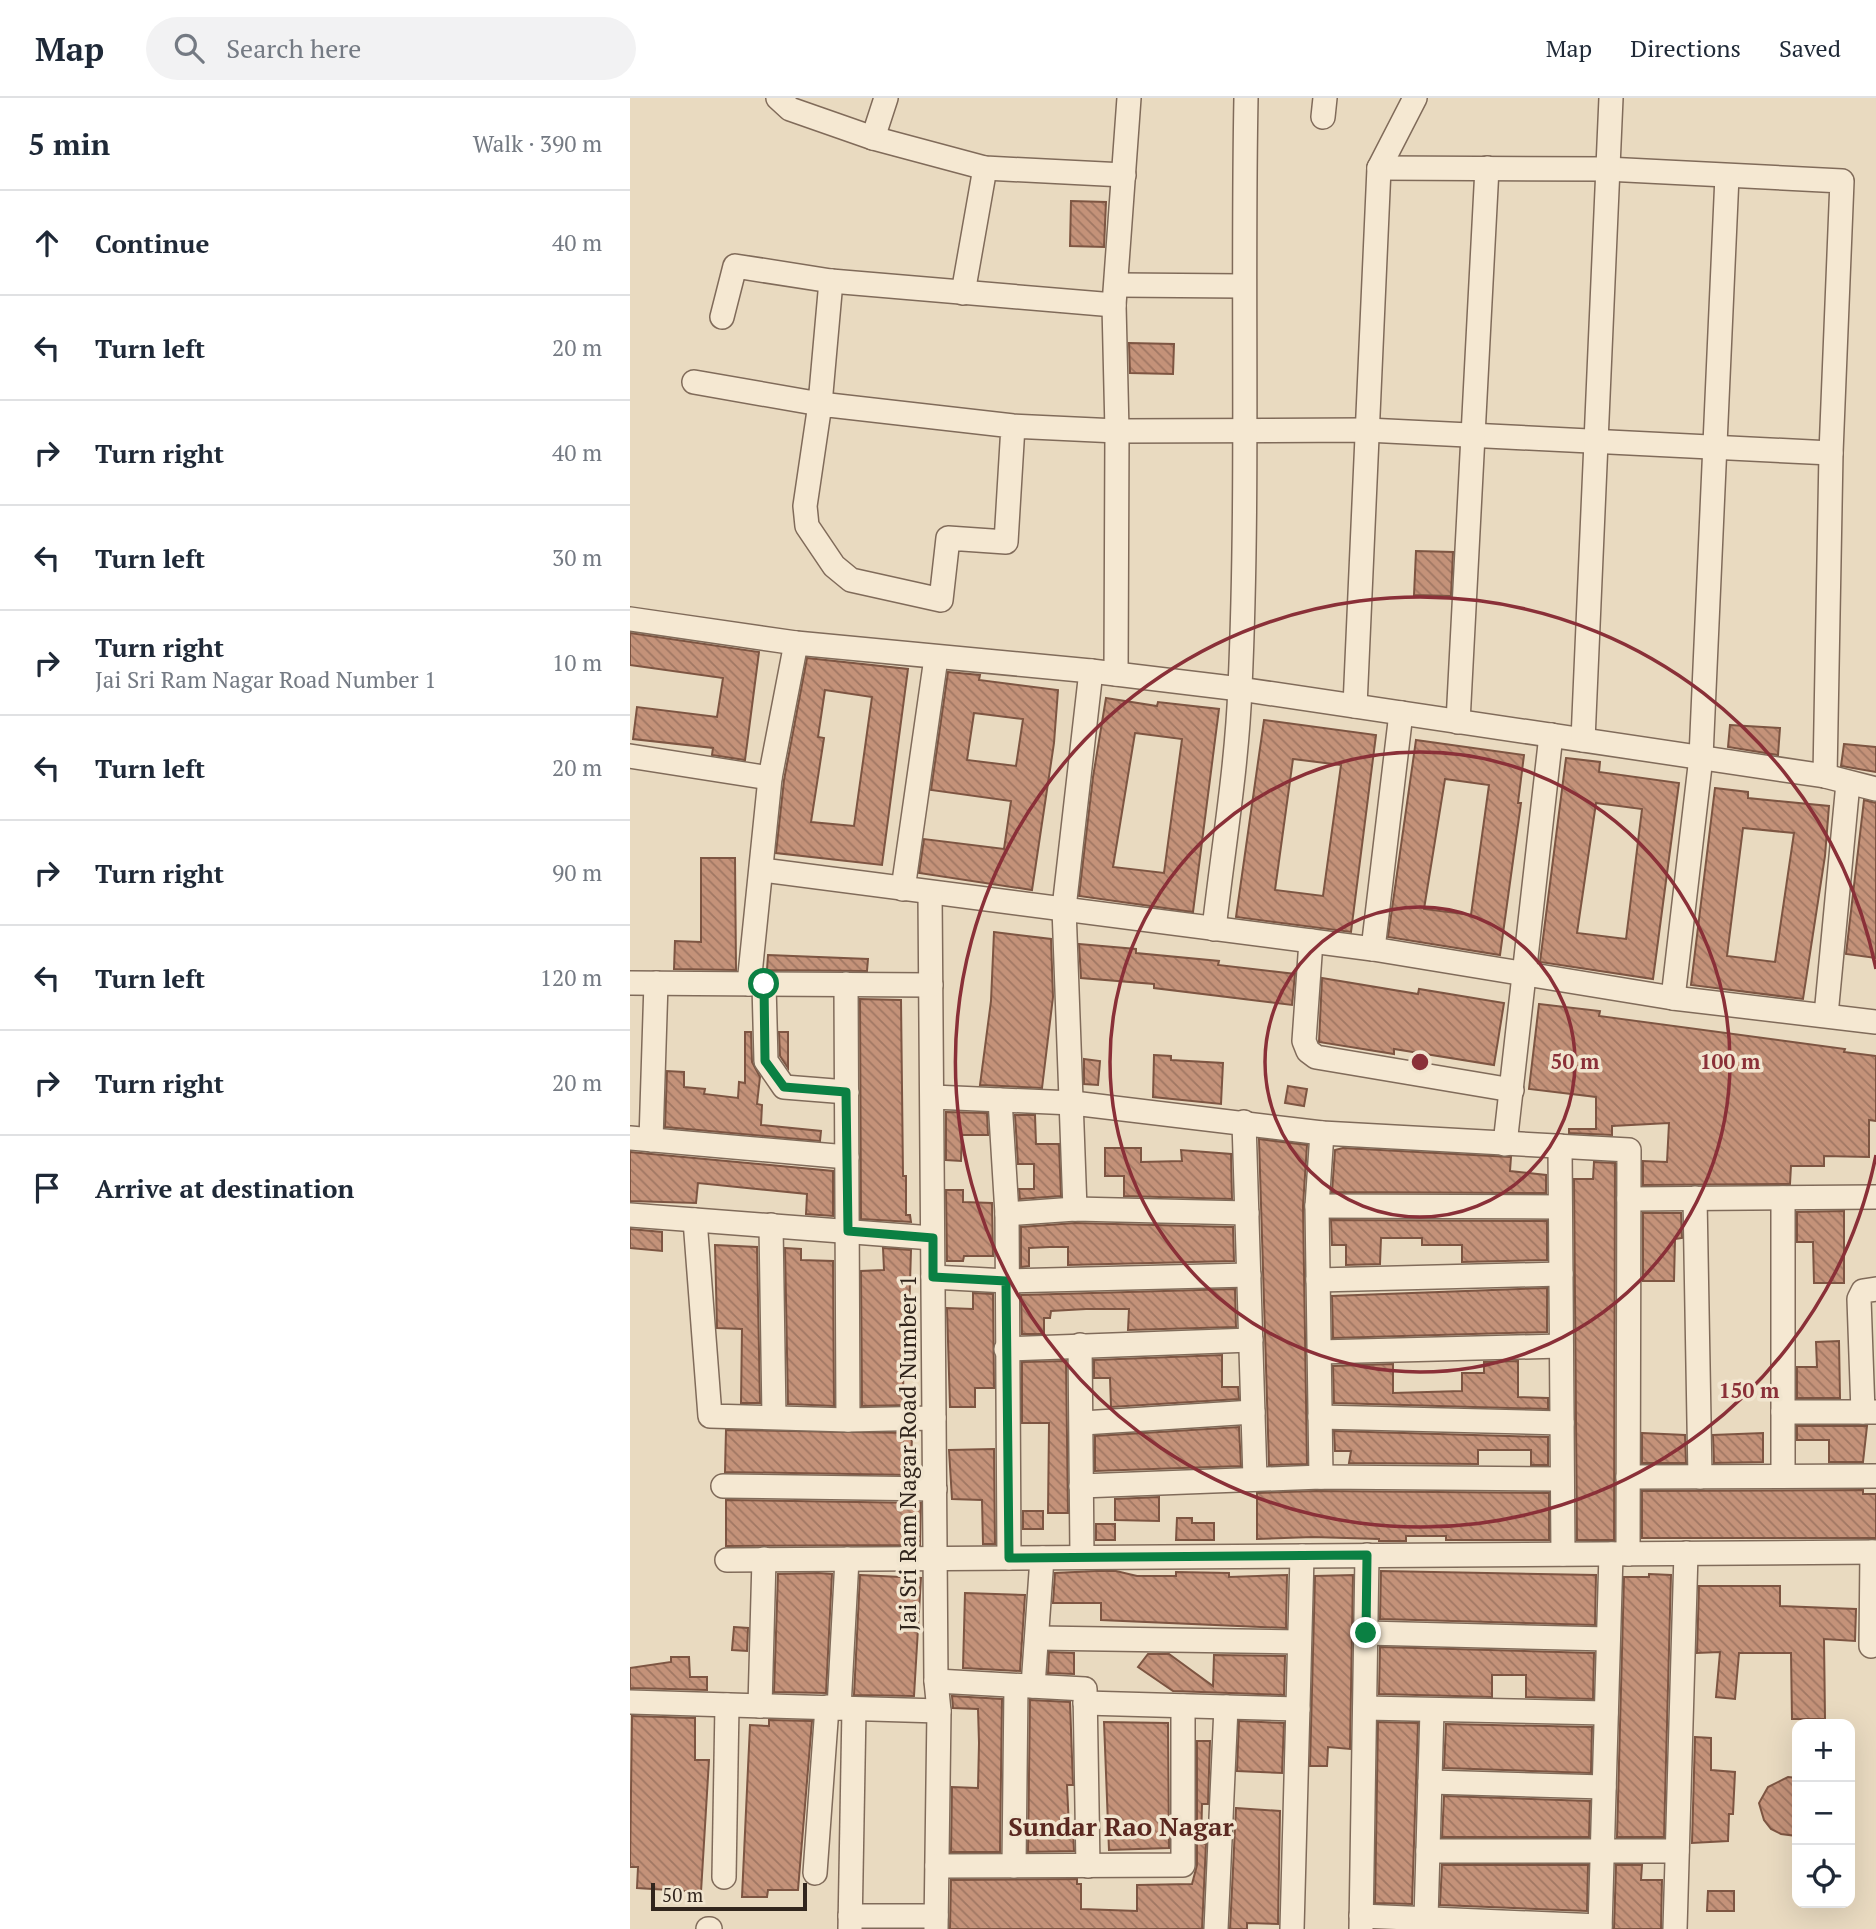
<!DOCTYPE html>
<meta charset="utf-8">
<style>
:root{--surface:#fff;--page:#f2f2f3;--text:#1f2937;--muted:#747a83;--line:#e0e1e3}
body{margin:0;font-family:"PT Serif",serif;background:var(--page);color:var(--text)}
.controls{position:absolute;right:21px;bottom:21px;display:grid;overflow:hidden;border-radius:14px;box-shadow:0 7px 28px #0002}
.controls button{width:63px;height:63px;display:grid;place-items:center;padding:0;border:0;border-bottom:2px solid var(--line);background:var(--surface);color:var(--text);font:35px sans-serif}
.scale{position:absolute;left:21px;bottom:18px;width:156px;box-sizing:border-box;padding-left:7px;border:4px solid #31251d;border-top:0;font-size:19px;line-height:24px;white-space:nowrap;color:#31251d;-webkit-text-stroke:5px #f1e5cf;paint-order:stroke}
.stop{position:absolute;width:21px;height:21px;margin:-16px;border:5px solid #0b8043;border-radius:50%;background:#fff}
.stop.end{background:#0b8043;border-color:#fff;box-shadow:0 2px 7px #0008}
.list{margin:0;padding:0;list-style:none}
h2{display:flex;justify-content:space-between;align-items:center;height:91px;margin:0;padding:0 28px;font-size:30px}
h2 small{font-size:23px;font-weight:400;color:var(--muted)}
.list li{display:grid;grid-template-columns:46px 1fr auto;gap:21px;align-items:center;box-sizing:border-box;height:105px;padding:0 28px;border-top:2px solid var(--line)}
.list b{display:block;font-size:26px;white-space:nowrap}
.list p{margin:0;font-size:23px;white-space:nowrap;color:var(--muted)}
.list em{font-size:23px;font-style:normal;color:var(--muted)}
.icon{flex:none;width:38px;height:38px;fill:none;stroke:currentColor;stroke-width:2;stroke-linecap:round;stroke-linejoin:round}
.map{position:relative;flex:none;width:1246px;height:1831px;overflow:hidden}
header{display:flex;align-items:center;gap:42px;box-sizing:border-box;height:98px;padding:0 35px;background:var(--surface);border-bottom:2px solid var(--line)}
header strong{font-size:33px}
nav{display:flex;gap:38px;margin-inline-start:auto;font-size:24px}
.search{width:490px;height:63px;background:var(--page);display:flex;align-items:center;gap:18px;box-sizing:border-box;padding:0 24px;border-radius:38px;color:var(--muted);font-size:26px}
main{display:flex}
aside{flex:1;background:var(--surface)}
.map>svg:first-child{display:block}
.building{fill:url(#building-back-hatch);stroke:#7d5542;stroke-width:2;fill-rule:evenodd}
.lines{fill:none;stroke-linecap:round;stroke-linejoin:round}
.street-casing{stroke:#806b5a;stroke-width:26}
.street{stroke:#f5e8d2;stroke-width:23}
.route{stroke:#0b8043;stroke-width:9}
.ring{fill:none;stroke:#8a3038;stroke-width:3.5}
.labels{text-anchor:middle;stroke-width:7;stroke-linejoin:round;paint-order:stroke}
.street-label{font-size:24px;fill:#31251d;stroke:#f1e5cf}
.neighbourhood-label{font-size:26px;font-weight:bold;fill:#5a2820;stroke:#f1e5cf}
.centre{fill:#8a3038;stroke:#f1e5cf;stroke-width:3.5}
.ring-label{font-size:21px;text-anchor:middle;font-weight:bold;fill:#8a3038;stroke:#f1e5cf;stroke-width:7;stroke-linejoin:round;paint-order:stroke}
</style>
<header>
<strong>Map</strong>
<div class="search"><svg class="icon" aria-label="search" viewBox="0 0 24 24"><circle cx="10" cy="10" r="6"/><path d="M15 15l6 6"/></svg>Search here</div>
<nav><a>Map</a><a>Directions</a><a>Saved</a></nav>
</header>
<main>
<aside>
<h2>5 min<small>Walk · 390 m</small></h2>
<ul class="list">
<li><svg class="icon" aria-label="ahead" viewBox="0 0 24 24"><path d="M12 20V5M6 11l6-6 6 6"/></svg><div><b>Continue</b></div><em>40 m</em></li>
<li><svg class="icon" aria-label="left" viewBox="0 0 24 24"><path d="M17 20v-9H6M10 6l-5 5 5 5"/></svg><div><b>Turn left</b></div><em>20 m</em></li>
<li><svg class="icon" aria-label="right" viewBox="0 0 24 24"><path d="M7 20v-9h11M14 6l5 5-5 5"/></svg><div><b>Turn right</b></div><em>40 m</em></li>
<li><svg class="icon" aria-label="left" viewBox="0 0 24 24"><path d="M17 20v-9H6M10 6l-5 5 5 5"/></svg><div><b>Turn left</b></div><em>30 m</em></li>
<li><svg class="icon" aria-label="right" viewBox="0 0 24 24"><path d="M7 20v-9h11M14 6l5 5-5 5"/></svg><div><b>Turn right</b><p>Jai Sri Ram Nagar Road Number 1</p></div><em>10 m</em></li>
<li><svg class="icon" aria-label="left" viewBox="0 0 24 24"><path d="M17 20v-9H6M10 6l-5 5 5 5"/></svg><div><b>Turn left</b></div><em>20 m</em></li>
<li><svg class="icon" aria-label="right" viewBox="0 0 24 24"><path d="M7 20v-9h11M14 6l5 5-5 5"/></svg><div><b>Turn right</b></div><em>90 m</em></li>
<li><svg class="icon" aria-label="left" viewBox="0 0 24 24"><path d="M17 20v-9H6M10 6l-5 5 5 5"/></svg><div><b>Turn left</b></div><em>120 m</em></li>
<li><svg class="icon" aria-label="right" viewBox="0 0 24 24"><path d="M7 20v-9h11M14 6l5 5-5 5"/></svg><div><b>Turn right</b></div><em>20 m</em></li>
<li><svg class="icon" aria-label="arrive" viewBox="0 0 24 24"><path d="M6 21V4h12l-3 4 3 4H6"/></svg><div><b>Arrive at destination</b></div></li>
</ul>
</aside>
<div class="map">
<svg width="1246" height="1831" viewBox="0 0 1246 1831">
<defs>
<pattern id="building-back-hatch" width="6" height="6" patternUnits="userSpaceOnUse" patternTransform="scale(1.75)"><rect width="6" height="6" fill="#c49279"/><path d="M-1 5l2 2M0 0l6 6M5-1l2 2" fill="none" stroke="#a07763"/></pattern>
</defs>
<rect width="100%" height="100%" fill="#e9dac0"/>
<g class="building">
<path d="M441,103L476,104L474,149L440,148Z"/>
<path d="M499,245L544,246L543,276L500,275Z"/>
<path d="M786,453L823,454L821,498L784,497Z"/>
<path d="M0,535L129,554L115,662L82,657L83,650L3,641L7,609L87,619L93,580L0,567Z"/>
<path d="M177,560L278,571L252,767L146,755L154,682ZM195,592L242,599L224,728L181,724L194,640L188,639Z"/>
<path d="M318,574L350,577L349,582L428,592L424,645L402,792L289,775L294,741L374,751L381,703L301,692ZM344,615L393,621L386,668L337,662Z"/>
<path d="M476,600L527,608L528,604L589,611L563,814L449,798L463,679ZM505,635L552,641L534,775L483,769Z"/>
<path d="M634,622L746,637L721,834L606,819ZM663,661L711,667L693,798L645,792Z"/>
<path d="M1100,627L1150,630L1148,657L1098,649Z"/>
<path d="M786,642L894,657L888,705H891L870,857L758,839ZM815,681L859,687L841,817L794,811Z"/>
<path d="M1214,646L1246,649V674L1211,668Z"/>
<path d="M936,660L970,664L969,674L1049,685L1023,881L910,864ZM966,705L1012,711L996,841L947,835Z"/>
<path d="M1085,690L1118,694V700L1199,708L1195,758L1173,901L1061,887ZM1113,730L1164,735L1145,864L1097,858Z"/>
<path d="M1234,702L1246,705V860L1216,856Z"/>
<path d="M71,760H105L106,872L44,871L45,843L71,844Z"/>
<path d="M364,834L421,841L423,899L412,990L350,987L361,903Z"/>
<path d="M449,846L506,851V855L589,863L588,867L665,876L662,907L524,890V886L451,880Z"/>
<path d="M138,857L238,861L237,873L137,872Z"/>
<path d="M692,880L788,896L789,891L874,905L864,967L764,951V956L689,944Z"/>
<path d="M230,901L271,902L273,1078H276V1117H280L281,1124L231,1121Z"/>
<path d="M909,906L970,913L969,918L1215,951L1214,954L1246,958V1023L1239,1022V1059L1194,1058V1068H1161L1160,1086L1013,1087V1063L1037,1064L1039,1025L982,1028V1037L939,1035V1031H966V999L899,991Z"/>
<path d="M115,934H121L122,964L130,979L127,1006L132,1007L131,1027L191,1033L190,1043L35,1029L37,973L54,974V989L75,991L74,996L108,1000L109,984L115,985Z"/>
<path d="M149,934H158V970L150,958Z"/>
<path d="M524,957L541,958V962L593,965L591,1006L523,999Z"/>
<path d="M454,961L470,963L468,987L454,986Z"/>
<path d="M658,988L677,991L674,1008L655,1005Z"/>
<path d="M316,1014L357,1015L358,1037H332L331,1063L316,1062Z"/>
<path d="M385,1017H405L406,1046H429L431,1098L390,1101L389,1091H404V1066H388Z"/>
<path d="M629,1041L677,1047L673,1108L677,1366L639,1367Z"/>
<path d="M475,1050H511V1064L552,1063L551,1052L601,1056L602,1101L494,1098V1078H475Z"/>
<path d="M713,1050L881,1059L880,1073L916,1077V1095L702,1094L705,1052Z"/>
<path d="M0,1054L203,1073V1118L176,1116L177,1096L68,1085L66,1105L0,1103Z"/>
<path d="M964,1064L985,1065L984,1442H947L944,1081H963Z"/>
<path d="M316,1092H333V1104L362,1105L363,1158H334L333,1163H317Z"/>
<path d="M1214,1113V1185H1184L1183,1144H1167V1114Z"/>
<path d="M1013,1115H1051L1052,1140L1045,1141L1044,1183H1013Z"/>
<path d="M701,1122L917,1123V1162L832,1164V1147H792V1140H751L750,1166L716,1167V1147H702Z"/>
<path d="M445,1125L603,1129L604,1163L438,1167V1149H420L399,1150V1168L391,1169V1129Z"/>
<path d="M0,1131L32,1134V1153L0,1150Z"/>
<path d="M85,1147L127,1149L130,1305H111L112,1231L87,1230Z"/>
<path d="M155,1150L171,1151V1162L203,1163L204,1308L158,1306Z"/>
<path d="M253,1150L281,1152L278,1251L274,1252L273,1295H281V1307L232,1308L231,1173L254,1172Z"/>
<path d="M917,1190V1234L703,1240L702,1198Z"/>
<path d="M605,1191L606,1229L498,1232L499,1211H456L421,1213L420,1220H414V1236H392L391,1197Z"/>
<path d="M343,1195L363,1196L364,1290H345V1309H320L317,1210L343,1211Z"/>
<path d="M1209,1243L1210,1300H1167V1269H1187L1186,1244Z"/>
<path d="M592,1257V1289H608L609,1301L481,1309L480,1280H464V1262Z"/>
<path d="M436,1263L438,1415H418L419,1325H392V1264Z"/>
<path d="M888,1263V1299L918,1300V1311L704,1305L703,1268L763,1266V1295L832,1293V1275H854V1264Z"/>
<path d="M1167,1328H1237L1233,1364H1199V1342H1167Z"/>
<path d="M609,1329L611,1368L465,1373V1338Z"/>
<path d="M96,1332L282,1335L281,1377L95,1374Z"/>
<path d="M704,1333L918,1339V1367H901V1352H848V1366L719,1365L721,1353H705Z"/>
<path d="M1012,1335L1055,1337L1056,1365H1012Z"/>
<path d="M1133,1335V1364L1084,1365L1083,1337Z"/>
<path d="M364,1351L365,1446H353L352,1402L322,1401L319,1352Z"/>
<path d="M1233,1392V1396H1246V1440H1012V1393Z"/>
<path d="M686,1393L919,1395V1442H816V1438H776V1443H749V1441L683,1439L627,1441V1395Z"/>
<path d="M529,1399V1423L485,1422V1401Z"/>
<path d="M96,1402L291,1405L290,1447L96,1448Z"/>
<rect x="393" y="1413" width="20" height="18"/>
<path d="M547,1420H562V1425H584V1442H546Z"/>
<rect x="466" y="1426" width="19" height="16"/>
<path d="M466,1473H486L507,1478H546V1474L599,1475V1479L657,1477L656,1530L471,1522V1505H423L425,1475Z"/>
<path d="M751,1473L966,1477L965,1527L750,1521Z"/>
<path d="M188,1475L202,1476L196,1595L144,1594L148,1476Z"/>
<path d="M1019,1476L1041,1477L1034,1739H987L994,1479H1019Z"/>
<path d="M230,1477L291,1480L284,1598L224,1597Z"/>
<path d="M723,1477L720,1651L698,1649L697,1668H680L685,1478Z"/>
<path d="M1069,1488H1150V1508L1226,1511L1225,1543L1194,1541L1195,1621H1162L1161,1555H1109L1105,1601L1086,1599L1090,1554L1067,1555Z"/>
<path d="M335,1495L395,1497L390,1573L333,1570Z"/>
<path d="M104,1529L118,1530L117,1553L102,1552Z"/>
<path d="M750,1549L964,1555L963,1601L896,1599V1577H862V1599L749,1596Z"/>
<path d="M419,1554L444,1555V1576L418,1575Z"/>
<path d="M518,1556H539L583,1588L584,1557L655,1558L654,1597L543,1593L508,1569Z"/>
<path d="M41,1559H59L60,1579H77V1592L0,1590V1570L41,1564Z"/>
<path d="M322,1598L372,1601L370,1754H321L322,1689L348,1690L349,1645L348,1611L323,1610Z"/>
<path d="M400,1602L440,1604L443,1687H437L439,1730L443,1731L444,1753L398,1754Z"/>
<path d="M2,1618L65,1620V1662H79L71,1794L7,1790L8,1769H0Z"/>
<path d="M139,1622L182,1623L168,1792H138L137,1799H112L120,1627L139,1628Z"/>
<path d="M609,1623L654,1625L652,1675L607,1673Z"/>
<path d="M474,1624L538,1625L539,1750L479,1752Z"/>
<path d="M748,1624L788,1625L782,1806L745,1805Z"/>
<path d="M816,1626L962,1629L961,1675L814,1670Z"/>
<path d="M1065,1639L1081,1640V1672L1105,1674L1103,1716H1099L1098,1743L1062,1745Z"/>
<path d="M567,1643H580L578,1706H572L571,1745L576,1746L572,1831H320L321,1782L447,1781V1786H451V1811L507,1813V1787L562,1786L567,1767Z"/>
<path d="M1158,1679L1167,1680V1738L1151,1736L1141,1731L1134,1722L1129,1705L1138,1689Z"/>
<path d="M814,1698L960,1703L959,1739H812Z"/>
<path d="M606,1710L650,1713L648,1826L617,1825V1831H600Z"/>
<path d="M812,1767H958L957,1813L810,1807Z"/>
<path d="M986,1767H1012L1011,1782H1032L1031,1831H984Z"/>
<path d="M1078,1793H1104V1813H1077Z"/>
</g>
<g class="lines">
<defs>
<g id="street">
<path d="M148,0L160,11L243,40L355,70L494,77"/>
<path d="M693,19L695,0"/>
<path d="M243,40L256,0"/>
<path d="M749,70L976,71L1212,83L1201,355L1195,678"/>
<path d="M488,187L612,188"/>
<path d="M333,195L355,70"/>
<path d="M92,219L105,168L201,183L484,207"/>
<path d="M64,284L190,306L201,183"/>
<path d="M383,328L376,444L318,440L311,502L221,482L204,468L177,428L175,408L190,306L383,328L487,333L737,332L1201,355"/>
<path d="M0,521L166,545L461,573L610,591L1195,678L1246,691"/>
<path d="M486,576L487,333L484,207L499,0"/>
<path d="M725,608L749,70L785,0"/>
<path d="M828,624L857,70"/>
<path d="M953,642L981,0"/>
<path d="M0,658L140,680"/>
<path d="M132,772L743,851L1043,900L1246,924"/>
<path d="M273,791L306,560"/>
<path d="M300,795L306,1583L309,1613L306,1831"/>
<path d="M584,831C593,751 607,669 610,589C619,392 612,196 616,0"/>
<path d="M681,843L674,943L678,953L686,959L882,992"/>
<path d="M743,851L771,615"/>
<path d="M0,885L301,887"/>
<path d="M119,886L140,680L166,545"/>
<path d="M134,886L136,963L154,989L217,994"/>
<path d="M216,886L218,1322"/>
<path d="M1043,900L1071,659L1097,78"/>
<path d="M1196,917L1218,685"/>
<path d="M303,999L443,1005L692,1035L999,1052L998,1456"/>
<path d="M370,1002L377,1116L379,1460"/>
<path d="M614,1024L625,1381"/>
<path d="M0,1040L217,1059"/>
<path d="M21,1042L26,885"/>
<path d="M875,1046L921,637"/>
<path d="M930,1048L933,1456"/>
<path d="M1065,1100L1070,1379"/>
<path d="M1153,1100V1378"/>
<path d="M999,1101L1246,1099"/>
<path d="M687,1108L930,1109"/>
<path d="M445,1111L434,810L461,573"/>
<path d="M377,1116L445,1111L617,1115"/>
<path d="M0,1117L302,1140"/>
<path d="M65,1122L80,1318L218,1322L304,1320"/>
<path d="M141,1127L144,1319"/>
<path d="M303,1179L376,1183L619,1177"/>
<path d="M688,1182L931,1176"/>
<path d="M450,1247L452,1459"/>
<path d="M376,1251L621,1242"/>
<path d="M689,1254L931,1248"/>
<path d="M1153,1314H1246"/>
<path d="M1233,1314L1229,1201L1233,1193L1246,1191"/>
<path d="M690,1319L932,1325"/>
<path d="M453,1325L623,1314"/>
<path d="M691,1379L687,1108L692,1035"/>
<path d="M998,1379L1246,1378"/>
<path d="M93,1388L305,1391"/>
<path d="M451,1388L691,1379L932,1381"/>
<path d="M97,1462L1246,1454"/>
<path d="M736,1535L978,1541"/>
<path d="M408,1540L669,1544"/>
<path d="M1241,1548L1242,1454"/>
<path d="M306,1583L455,1591L458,1768"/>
<path d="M403,1588L412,1460"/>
<path d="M0,1604L309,1613"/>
<path d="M455,1605L668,1611"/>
<path d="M130,1608L134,1461"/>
<path d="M209,1610L217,1461"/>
<path d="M735,1610L976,1615"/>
<path d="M800,1684L974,1689"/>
<path d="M798,1753H1047"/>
<path d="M307,1768L553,1767V1608"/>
<path d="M384,1768L386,1588"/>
<path d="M185,1775L197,1609"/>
<path d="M94,1779L97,1607"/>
<path d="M220,1818H306"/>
<path d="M731,1818L970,1828"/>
<path d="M796,1821L802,1612"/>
<path d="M78,1831H80"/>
<path d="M220,1831L224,1611"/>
<path d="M586,1831L596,1609"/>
<path d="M662,1831L672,1458"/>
<path d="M731,1831L737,1457"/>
<path d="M970,1831L981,1456"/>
<path d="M1045,1831L1056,1455"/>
</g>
</defs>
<use href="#street" class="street-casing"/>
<use href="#street" class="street"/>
</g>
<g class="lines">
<path class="route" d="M134,886L135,963L154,989L216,994L218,1133L303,1140V1179L376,1183L379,1460L737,1457L736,1535"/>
</g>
<g class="ring">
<circle cx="790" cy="964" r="155"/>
<circle cx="790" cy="964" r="310"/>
<path d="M1246 1057A465 465 0 1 1 1246 871"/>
</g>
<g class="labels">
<g class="street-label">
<text transform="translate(278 1355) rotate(-90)" y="8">Jai Sri Ram Nagar Road Number 1</text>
</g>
<g class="neighbourhood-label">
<text x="491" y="1738">Sundar Rao Nagar</text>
</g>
</g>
<circle cx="790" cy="964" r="10" class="centre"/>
<g class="ring-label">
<text x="945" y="971">50 m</text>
<text x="1100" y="971">100 m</text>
<text x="1119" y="1300">150 m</text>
</g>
</svg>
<div class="controls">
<button>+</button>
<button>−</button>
<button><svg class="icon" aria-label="locate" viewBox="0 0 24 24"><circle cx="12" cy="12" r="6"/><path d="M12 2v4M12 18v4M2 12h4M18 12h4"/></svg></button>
</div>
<div class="scale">50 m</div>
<div class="stop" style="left:134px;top:886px"></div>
<div class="stop end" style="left:736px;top:1535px"></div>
</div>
</main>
